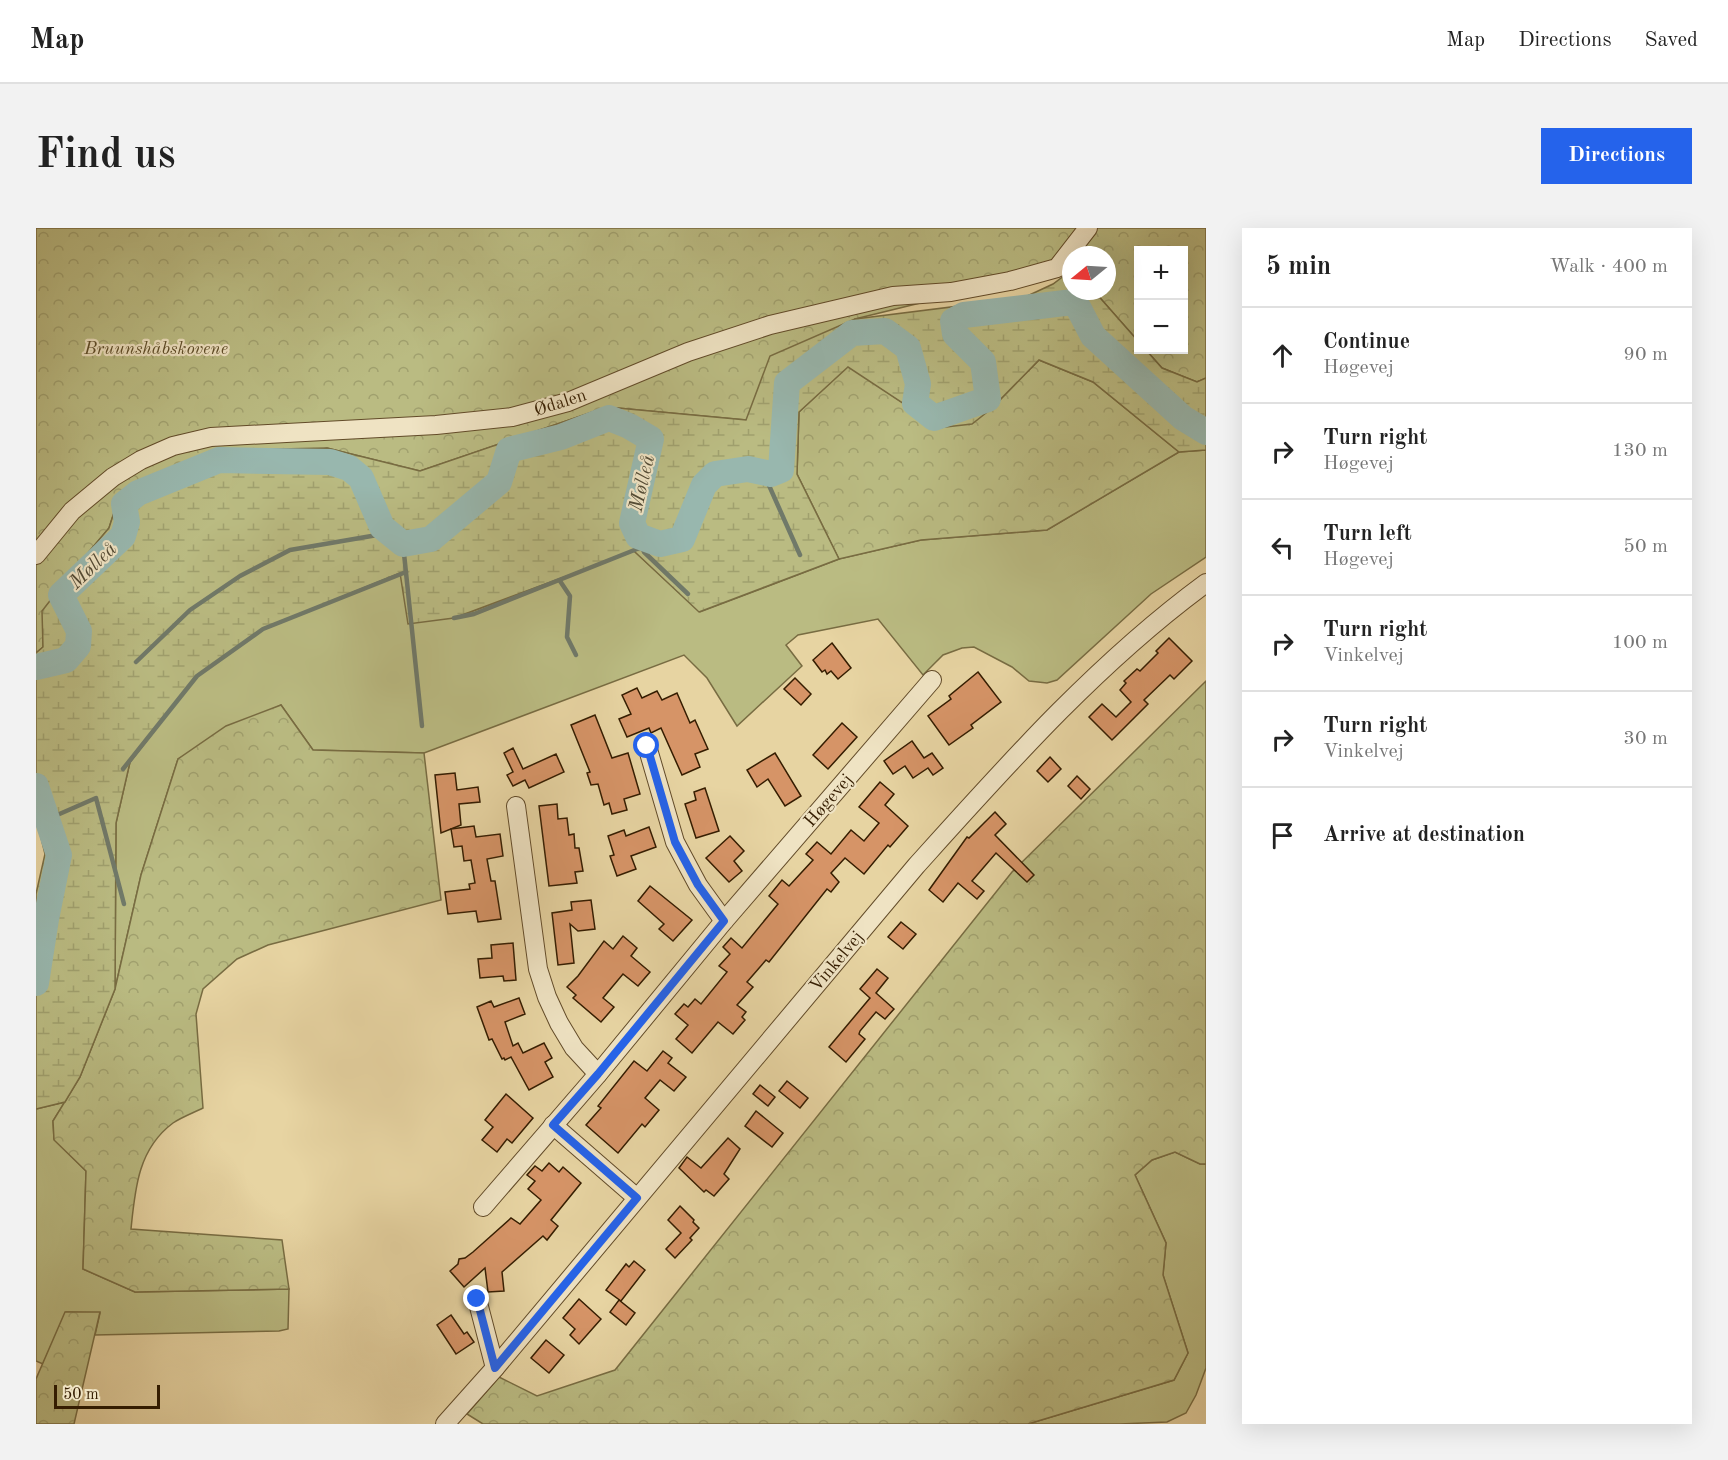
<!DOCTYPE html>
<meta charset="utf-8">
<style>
:root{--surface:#fff;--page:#f2f2f2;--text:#222;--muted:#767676;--line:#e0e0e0;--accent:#2563eb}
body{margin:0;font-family:"Old Standard TT",serif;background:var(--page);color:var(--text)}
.controls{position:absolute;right:18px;top:18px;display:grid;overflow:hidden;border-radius:0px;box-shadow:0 6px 24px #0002}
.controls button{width:54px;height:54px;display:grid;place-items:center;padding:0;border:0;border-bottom:2px solid var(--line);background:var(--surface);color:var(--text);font:30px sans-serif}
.compass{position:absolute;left:1026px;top:18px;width:54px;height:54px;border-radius:50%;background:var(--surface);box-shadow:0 6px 24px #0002;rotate:252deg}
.scale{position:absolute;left:18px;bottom:15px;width:106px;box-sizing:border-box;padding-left:6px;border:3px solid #351d01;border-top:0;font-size:16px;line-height:21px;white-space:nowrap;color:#351d01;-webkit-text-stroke:4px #efe3c3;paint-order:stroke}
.stop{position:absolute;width:18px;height:18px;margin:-14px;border:4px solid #2563eb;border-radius:50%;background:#fff}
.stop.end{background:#2563eb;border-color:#fff;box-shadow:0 2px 6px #0008}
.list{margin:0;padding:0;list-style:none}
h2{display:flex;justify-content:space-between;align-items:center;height:78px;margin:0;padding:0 24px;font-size:26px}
h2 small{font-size:20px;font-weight:400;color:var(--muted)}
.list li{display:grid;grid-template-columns:39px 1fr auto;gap:18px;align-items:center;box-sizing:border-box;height:96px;padding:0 24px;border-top:2px solid var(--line)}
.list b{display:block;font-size:22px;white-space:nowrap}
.list p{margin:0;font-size:20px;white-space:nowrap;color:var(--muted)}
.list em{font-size:20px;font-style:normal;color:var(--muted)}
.icon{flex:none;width:33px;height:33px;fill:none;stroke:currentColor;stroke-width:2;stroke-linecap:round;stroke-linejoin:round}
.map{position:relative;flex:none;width:1170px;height:1196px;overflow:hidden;border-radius:0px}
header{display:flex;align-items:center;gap:36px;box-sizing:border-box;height:84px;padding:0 30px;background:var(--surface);border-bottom:2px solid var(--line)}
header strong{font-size:28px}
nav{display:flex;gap:33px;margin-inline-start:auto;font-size:21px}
.intro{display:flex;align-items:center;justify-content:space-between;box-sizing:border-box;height:144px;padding:0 36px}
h1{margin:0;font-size:42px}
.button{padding:15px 27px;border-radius:0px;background:var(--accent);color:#fff;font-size:21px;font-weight:700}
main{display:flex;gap:36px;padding:0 36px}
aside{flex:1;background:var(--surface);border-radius:0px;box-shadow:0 6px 24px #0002}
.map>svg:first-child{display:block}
.green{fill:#babb82;stroke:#786c42;stroke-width:1.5}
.forest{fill:url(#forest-crowns);stroke:#786c42;stroke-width:1.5}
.wetland{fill:url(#wetland-marsh);stroke:#786c42;stroke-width:1.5}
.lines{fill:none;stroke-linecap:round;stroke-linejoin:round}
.stream{stroke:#707969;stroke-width:4.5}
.river{stroke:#98b7ae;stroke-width:26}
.building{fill:#d69467;stroke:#351d01;stroke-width:1.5}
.minor-casing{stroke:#624b29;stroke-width:20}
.minor{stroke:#efe3c3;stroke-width:18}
.route{stroke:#2563eb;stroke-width:8}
.labels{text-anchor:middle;stroke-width:4.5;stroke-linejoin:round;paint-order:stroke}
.park-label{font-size:18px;font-style:italic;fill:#5d4c28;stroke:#efe3c3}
.street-label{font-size:18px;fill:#351d01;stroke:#efe3c3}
.water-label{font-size:20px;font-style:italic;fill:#534b35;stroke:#efe3c3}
</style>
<header>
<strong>Map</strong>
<nav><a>Map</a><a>Directions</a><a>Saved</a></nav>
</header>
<div class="intro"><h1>Find us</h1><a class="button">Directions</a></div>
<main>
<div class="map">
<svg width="1170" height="1196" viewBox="0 0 1170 1196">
<defs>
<pattern id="forest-crowns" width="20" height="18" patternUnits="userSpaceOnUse" patternTransform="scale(1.5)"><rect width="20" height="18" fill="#babb82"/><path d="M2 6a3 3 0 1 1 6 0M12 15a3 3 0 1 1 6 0" fill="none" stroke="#a0a06e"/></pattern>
<pattern id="wetland-marsh" width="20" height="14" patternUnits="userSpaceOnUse" patternTransform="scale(1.5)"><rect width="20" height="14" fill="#babb82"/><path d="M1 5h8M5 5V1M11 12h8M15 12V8" fill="none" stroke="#a0a06e"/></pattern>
</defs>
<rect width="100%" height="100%" fill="#e7d4a2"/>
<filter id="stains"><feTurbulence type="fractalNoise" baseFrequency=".00333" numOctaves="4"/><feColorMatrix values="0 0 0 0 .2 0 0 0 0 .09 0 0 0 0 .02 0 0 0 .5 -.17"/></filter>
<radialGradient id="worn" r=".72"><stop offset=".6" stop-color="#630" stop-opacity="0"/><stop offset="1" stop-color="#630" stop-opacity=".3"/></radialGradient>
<g class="green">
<path d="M1170,222V329L1115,366L1021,452L1011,455L993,453L976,439L938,419L926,420L907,427L887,447L842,391L762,407L750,417L766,438L701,498L671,450L648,427L388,525L277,522L245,477L142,531L105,647L79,761L80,595L94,534L161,448L227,401L364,345L418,390L598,323L664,384L803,331L885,312L1011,302L1143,224Z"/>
<path d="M29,874L17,893L18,911L50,943L47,1041L99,1064L253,1061L252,1101L243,1103L59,1107L64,1085L30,1084L7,1136L0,1133V881Z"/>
<path d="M1139,924L1164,936H1170V1140L1160,1167L1150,1185L1131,1194L1084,1196H992L1138,1152L1152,1125L1127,1047L1130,1015L1099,947L1116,932Z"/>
</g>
<g class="forest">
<path d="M0,0H1170V150L1161,154L1126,140L1110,122H1148V22H1102V113L1058,63H1071V27H1035V38L819,91L711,192L571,179L384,243L291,220L82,272L73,300L41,338L7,383V419L0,425Z"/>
<path d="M1003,132L1057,154L1143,224L1011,302L885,312L803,331L761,246L763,184L812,138L882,185L901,200L955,181Z"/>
<path d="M1170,453V936H1164L1139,924L1116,932L1099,947L1130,1015L1127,1047L1152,1125L1138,1152L992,1196H447L431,1186L463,1149L501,1168L579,1142L976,644Z"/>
<path d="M245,477L277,522L388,525L405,672L232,717L201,731L167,761L160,786L167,880C157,885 146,889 137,895C102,921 99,961 95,1001L246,1012L253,1061L99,1064L47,1041L50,943L18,912L17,893L44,849L79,761L105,647L142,531L190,498Z"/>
<path d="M29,1084H64L38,1196H0V1151Z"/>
</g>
<path class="wetland" d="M1035,39V63H1058L1102,113V122H1110L1126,140L1161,154L1170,150V222L1143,224L1057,154L1003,132L955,181L936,196L901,200L882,185L812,139L763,184L761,246L803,331L663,384L598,323L418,390L372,396L364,345L227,401L161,448L94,534L80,595L79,761L44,849L29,874L0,881V666L9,626L0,589V425L7,419L6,383L41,338L73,300L82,272L125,246L189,222L291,220L384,243L571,179L710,192L734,128L819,91L987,70L1017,56L1029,47Z"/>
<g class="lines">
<g class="stream">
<path d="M727,244L764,327"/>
<path d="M602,308L608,324L652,366"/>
<path d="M367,316L386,498"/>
<path d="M524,353L534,368L531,409L540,427"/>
<path d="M418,390L438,386L606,319"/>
<path d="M100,434L154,382L204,348L254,322L353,305"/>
<path d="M87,541L161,448L227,401L370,344"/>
<path d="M12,591L60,570L88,676"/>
</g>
<g class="river">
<path d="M0,439L30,432L42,418L43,403L25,367L87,308L91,294L88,276L102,265L183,232L294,234L313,240L325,250L346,299L367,316L395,311L463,254L473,222L525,209L573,190L593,198L615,211L596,295L602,308L624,316L646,311L668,257L679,246L712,241L735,246L745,242L751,155L816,105L849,103L872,120L882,156L879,175L898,190L952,171L947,134L919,106L917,93L928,87L1037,74L1043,81L1057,108L1147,190L1170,204"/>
<path d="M0,558L23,627L10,691L0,755"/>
</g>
</g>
<g class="building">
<path d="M1133,410L1156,433L1138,451L1134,447L1108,472L1112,476L1076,512L1053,489L1066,476L1080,489L1095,474L1084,462L1090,455L1088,453L1101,441L1104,443L1122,425L1120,423Z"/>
<path d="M796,415L815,440L802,451L795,443L791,446L789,442L786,444L777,432Z"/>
<path d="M942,444L965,474L935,497L937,500L913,517L892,488L915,471L913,468Z"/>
<path d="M759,450L775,466L765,477L748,461Z"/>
<path d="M601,460L606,470L621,463L626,472L641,465L654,495L659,492L672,521L659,526L664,539L646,547L625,500L615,505L613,500L591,509L583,491L595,486L586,467Z"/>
<path d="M559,487L576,530L592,525L604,566L588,571L591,582L576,586L573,575L568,577L562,556L555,557L551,545L554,544L535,497Z"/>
<path d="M806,495L821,509L792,541L777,527Z"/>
<path d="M876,513L888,530L896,525L907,540L897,547L892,540L877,550L869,538L857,546L848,533Z"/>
<path d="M477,520L487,541L520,526L528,544L493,560L489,552L477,558L471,547L477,544L468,525Z"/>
<path d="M739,525L765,568L749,578L732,551L721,559L711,542Z"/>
<path d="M1014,529L1025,541L1012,554L1001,543Z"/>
<path d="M419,545L421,562L442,559L444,574L423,576L425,597L405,605L399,547Z"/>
<path d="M1041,548L1054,561L1045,571L1032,558Z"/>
<path d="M844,554L858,566L849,577L872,598L854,619L852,617L828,646L809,630L795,645L803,654L795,664L791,661L733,734L730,732L711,754L717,759L701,777L710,784L706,789L709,792L697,806L682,794L656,825L640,811L652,797L639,786L648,776L652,779L659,771L665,776L691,744L683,738L694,726L687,719L695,710L706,720L742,676L733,668L746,652L753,658L777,632L770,626L781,614L795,626L815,602L828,613L843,595L823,579Z"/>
<path d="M669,560L683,603L660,610L649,576L660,572L658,564Z"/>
<path d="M521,576L522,591L531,590L533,607L538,606L539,620H543L547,643L539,644L541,655L513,658L503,578Z"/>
<path d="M959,584L970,596L959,607L998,647L991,654L960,625L936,653L948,663L941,671L922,655L907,674L893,662L931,609L933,610Z"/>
<path d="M438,598L440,609L464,606L467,628L451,631L455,653H459L465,691L442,694L440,683L412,686L409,664L434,661L433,656L439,655L435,632L428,633L426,618L418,619L415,601Z"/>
<path d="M613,599L620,619L595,628L600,641L581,648L574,628L578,627L572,608L588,602L590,608Z"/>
<path d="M694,608L708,623L698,633L706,643L693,654L670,630Z"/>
<path d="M614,658L656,692L637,713L623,701L628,696L602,673Z"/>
<path d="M555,672L559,701L542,703L534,696L538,735L522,737L516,685L536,682L535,674Z"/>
<path d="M865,694L880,706L867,721L852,709Z"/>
<path d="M587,708L601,720L595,728L614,744L602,758L587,746L567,770L578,779L565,794L537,770L540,767L531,759L542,748L568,713L577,721Z"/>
<path d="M477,715L480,752L468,753L467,748L444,750L442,731L456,730L455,717Z"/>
<path d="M841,741L852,750L840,765L858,781L849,791L840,784L824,803L823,806L829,811L810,834L793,819L834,770L824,761Z"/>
<path d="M483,770L489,786L469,794L477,818L482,815L487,825L508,815L516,830L509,834L517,849L493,862L475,829L469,832L468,830L466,831L456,811L453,812L441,779L455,773L458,779Z"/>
<path d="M627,823L636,830L632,835L650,849L638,863L624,852L609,870L623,882L609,899L606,896L582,925L550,897L565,880L562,878L598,833L611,843Z"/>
<path d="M751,853L772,870L764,880L743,863Z"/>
<path d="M724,857L739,869L732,878L717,866Z"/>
<path d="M470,866L497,890L476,915L471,911L461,924L446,912L457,899L449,892Z"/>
<path d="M720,883L747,905L736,919L709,898Z"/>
<path d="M692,910L704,921L688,946L693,951L678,968L670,962L668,964L643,940L651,929L665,940Z"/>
<path d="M513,935L523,944L527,939L545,955L515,992L522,998L511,1012L507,1008L466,1044L468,1063L452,1064L449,1040L428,1059L414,1043L422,1036L423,1031L429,1030L437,1024L475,990L484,996L505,972L492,961L499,953L491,947L499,938L506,943Z"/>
<path d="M644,978L658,992L657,994L663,1000L654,1010L656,1012L639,1030L630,1021L645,1005L632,992Z"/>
<path d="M598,1033L609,1042L585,1073L570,1062L590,1036L593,1039Z"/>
<path d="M543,1071L565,1091L543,1116L534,1107L539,1101L527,1090Z"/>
<path d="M583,1072L599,1085L590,1097L574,1084Z"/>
<path d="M415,1087L428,1106L431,1104L438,1114L420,1126L401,1097Z"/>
<path d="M510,1112L528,1127L513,1145L495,1130Z"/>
</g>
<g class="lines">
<defs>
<g id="minor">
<path d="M0,327L36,283L77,249L105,232L137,218L175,209L400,197L476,189L532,174L652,124L734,97L857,68L915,64L974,53L1021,40L1052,0"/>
<path d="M611,518L639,614L662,657L688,693"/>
<path d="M480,578L502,741L511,769L523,795L538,820L562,846"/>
<path d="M517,897L601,970"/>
<path d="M447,979L562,846L688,693L896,452"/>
<path d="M441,1071L459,1140"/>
<path d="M409,1196L459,1140L880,638C970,538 1061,435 1170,355"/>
</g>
</defs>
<use href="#minor" class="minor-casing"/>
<use href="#minor" class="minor"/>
</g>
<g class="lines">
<path class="route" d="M441,1071L459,1140L601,970L517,897L562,846L688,693L662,657L639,614L611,518"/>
</g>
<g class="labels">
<g class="park-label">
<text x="120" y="126">Bruunshåbskovene</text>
</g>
<g class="street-label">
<text transform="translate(524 174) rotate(-18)" y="6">Ødalen</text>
<text transform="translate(792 572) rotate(-49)" y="6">Høgevej</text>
<text transform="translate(800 733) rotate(-50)" y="6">Vinkelvej</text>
</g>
<g class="water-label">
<text transform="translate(605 255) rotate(-77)" y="7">Mølleå</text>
<text transform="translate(56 337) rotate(-44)" y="7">Mølleå</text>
</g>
</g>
<rect width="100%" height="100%" filter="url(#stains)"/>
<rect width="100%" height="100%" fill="url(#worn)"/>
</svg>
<div class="controls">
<button>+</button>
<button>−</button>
</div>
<svg class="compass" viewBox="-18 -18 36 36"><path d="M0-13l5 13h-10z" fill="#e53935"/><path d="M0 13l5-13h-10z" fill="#767676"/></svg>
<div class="scale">50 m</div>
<div class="stop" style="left:611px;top:518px"></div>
<div class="stop end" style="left:441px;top:1071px"></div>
</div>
<aside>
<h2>5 min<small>Walk · 400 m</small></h2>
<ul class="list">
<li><svg class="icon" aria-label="ahead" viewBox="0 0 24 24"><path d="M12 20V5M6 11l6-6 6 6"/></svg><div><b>Continue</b><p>Høgevej</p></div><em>90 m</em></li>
<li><svg class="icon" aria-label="right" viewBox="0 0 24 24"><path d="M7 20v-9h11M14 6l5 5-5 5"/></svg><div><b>Turn right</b><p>Høgevej</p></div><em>130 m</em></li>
<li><svg class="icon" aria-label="left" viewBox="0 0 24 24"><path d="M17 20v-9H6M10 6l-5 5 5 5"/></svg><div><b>Turn left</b><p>Høgevej</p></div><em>50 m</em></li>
<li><svg class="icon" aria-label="right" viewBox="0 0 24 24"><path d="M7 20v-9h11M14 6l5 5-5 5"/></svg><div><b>Turn right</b><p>Vinkelvej</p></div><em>100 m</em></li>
<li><svg class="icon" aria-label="right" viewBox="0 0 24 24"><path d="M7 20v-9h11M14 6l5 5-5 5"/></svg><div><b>Turn right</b><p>Vinkelvej</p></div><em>30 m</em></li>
<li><svg class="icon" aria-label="arrive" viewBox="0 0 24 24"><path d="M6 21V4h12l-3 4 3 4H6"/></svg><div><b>Arrive at destination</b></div></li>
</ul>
</aside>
</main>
